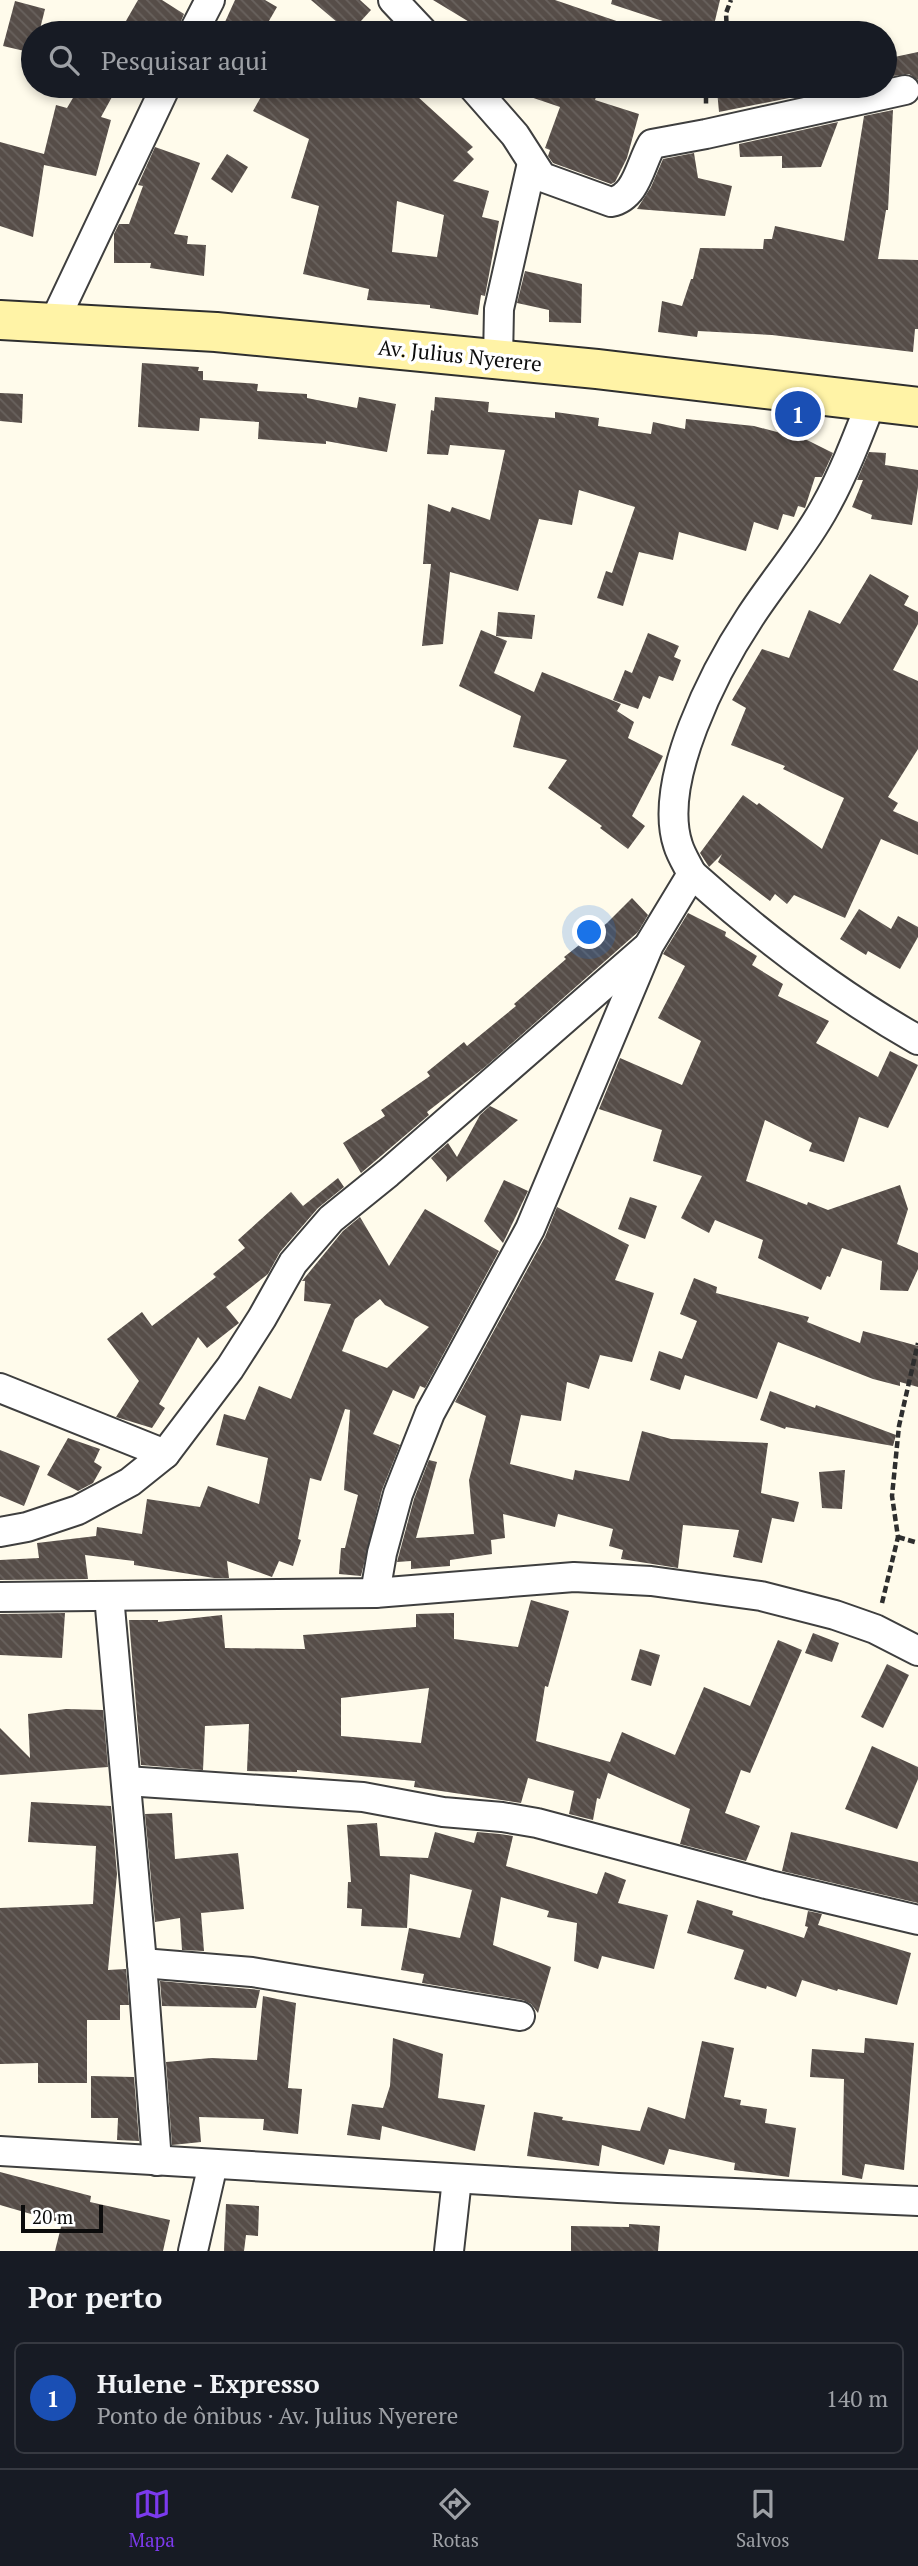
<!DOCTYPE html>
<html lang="pt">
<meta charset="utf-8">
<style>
:root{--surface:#171b24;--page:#242831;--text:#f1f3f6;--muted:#9ea1a6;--line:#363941;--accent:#7c3aed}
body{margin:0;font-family:"PT Serif",serif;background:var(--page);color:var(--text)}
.scale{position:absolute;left:21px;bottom:18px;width:82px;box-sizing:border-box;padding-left:7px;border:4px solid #0c0c0c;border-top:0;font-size:19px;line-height:24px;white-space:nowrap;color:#0c0c0c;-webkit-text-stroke:5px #fff;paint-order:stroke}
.you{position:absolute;left:590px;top:933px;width:24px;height:24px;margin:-18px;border:5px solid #fff;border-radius:50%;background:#1a73e8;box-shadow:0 0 0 10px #1a73e833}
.badge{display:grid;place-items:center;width:46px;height:46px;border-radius:50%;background:var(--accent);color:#fff;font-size:23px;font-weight:700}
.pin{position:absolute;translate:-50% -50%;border:4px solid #fff;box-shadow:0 2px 7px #0006}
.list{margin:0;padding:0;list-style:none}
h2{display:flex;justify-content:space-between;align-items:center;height:91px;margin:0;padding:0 28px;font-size:30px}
h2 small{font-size:23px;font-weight:400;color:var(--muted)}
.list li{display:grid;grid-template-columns:46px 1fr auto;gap:21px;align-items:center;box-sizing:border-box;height:112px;margin:0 14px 14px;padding:0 14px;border:2px solid var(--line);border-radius:10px}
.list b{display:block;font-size:26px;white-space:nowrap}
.list p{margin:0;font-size:23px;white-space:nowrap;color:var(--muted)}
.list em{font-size:23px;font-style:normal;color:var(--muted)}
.icon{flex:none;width:38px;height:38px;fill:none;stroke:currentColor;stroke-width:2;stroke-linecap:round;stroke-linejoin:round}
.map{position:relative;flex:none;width:918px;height:2251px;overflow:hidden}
.search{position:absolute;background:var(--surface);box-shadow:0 4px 10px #0003;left:21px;right:21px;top:21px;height:77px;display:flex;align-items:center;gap:18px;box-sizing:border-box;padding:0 24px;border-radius:38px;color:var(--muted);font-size:26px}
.sheet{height:217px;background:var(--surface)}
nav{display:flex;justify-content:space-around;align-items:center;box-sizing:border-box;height:98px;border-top:2px solid var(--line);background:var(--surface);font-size:19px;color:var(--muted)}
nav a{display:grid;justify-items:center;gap:4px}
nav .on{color:var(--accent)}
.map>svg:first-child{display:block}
.building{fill:url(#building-back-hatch);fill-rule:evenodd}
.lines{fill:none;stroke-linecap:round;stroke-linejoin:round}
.street-casing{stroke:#3f3f3f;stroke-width:32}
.secondary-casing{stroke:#2e2e2e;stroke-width:42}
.path{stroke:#2e2e2e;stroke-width:4.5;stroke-dasharray:7 3.5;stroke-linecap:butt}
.street{stroke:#fff;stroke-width:28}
.secondary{stroke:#fff3a6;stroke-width:38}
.labels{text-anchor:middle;stroke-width:7;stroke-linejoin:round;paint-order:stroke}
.street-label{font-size:21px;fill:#0c0c0c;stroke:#fff}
</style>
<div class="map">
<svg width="918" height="2251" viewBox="0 0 918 2251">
<defs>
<pattern id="building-back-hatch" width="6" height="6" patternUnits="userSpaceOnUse" patternTransform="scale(1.75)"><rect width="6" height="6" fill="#564d48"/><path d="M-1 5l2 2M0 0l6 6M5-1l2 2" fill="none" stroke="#69625e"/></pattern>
</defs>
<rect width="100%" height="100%" fill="#fffbeb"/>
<g class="building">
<path d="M138,0H162L184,14L176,33H119Z"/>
<path d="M235,0H265L277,7L262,33H220Z"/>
<path d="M311,0H360L371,10L350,33Z"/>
<path d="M433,0H555L640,29V33H461L471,23Z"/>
<path d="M612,0H720L712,33H686L687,29L611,4Z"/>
<path d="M15,1L45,9L39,33H33V53L3,46Z"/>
<path d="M918,52V80L909,74L885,77V59Z"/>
<path d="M80,86H118L101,117L111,120L96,176L44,165L33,237L0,226V142L44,154L56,105L67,108Z"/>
<path d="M267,86H432L418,97L473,147L467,152L474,159L453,181L489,191L482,217L499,221L485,296L481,295L478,315L430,308V305L367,300L369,289L303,274L319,206L291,198L309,139L253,111ZM397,201L444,215L437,257L392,252Z"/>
<path d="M511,86H576L598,91L595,100L639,114L627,158L615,182L611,184L553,163L548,156L550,150L545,148L560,107L510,90Z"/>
<path d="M746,89V98L804,93V95L719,112L717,90Z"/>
<path d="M893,110L888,210H886L878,259L918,260V329H915L913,352L772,335L698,331L697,337L658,332L662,301L682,306L691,279H693L700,248L763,249L764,239H772L775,226L844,241L864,116Z"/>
<path d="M838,122L821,167L782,168V156L740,157L739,144Z"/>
<path d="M155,147L200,163L174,234L188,236L187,244L206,245L204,276L150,268L151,263H114V234L119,224H129L143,186L138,185Z"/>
<path d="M694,153L698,178L732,186L725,216L637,209L651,187L663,159Z"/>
<path d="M227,154L248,167L232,193L211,179Z"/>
<path d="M525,271L582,284L581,323L549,322V310L517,303Z"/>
<path d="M142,363L199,367L198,371H203V380L258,384L257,391L307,394V398L357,408L359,397L396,404L387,452L326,441V444L258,439L259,422L200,418L199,431L138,427Z"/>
<path d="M0,393L23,394L22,423L0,421Z"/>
<path d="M435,397L489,402L488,412L555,418V412L599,418L598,426L651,434L653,422L685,429L686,419L754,426L807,440L833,453L822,477H815L805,508L798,506L794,517L783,514L778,530L754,522L746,551L679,532L673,560L639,552L623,606L597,598L606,571L612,573L635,507L579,490L572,525L539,519L518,591L450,572L443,644L422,646L431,564H423L428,504L450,512L452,507L490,520L505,450L450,445L448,455L427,454L431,410L434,411Z"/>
<path d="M869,452L886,453L885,465L918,470V487L912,525L871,519L872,515L852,507L863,480H857Z"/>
<path d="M870,574L909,596L904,605L918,612V624L893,670L918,681V749L888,797L898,803L893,811L918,822V855L881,839L845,918L794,895L787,904L775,894L770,901L718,862L722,854L709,867L700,853L743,795L757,805L759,803L822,849L844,798L783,769L785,766L731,745L746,708L732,700L762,649L789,658L809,610L840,624Z"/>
<path d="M498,612L535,615L532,639L496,636Z"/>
<path d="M481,630L507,641L494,673L534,692L542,672L621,704L617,711L634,722L628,738L663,756L632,816L645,826L628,849L600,828L602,826L548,788L567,760L513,747L521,716L459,686Z"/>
<path d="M648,633L679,646L674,657L681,660L673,681L659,676L650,699L643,696L638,709L613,700L625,670L632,673Z"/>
<path d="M632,898L648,915L638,932L485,1067L427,1112L429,1115L361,1173L343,1143L385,1116L381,1110L430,1076L427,1072L464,1042L467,1046L516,1006L514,1004L566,959L564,957L607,923Z"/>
<path d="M859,909L891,929L898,916L918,927V937L900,969L868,951L866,955L840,939Z"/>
<path d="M688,913L726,932L725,936L757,956L752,965L783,984L778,996L829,1021L816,1043L878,1077L890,1051L918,1065L888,1128L859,1117L844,1162L809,1151L812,1143L765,1120L746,1181L807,1205L808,1202L828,1210L900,1185L908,1209L897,1244L918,1253V1269L908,1291L880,1290L882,1261L842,1248L830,1277L827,1276L821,1290L758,1258L763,1240L715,1220L709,1233L681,1218L702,1176L653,1161L662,1130L599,1109L620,1058L682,1085L701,1041L658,1018L685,966L663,954Z"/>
<path d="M490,1106L518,1120L446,1182L447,1177L431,1158L448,1143L457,1157L480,1115Z"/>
<path d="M338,1178L344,1187L318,1208L280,1252L268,1274L226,1307L239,1323L207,1348L198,1337L159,1404L165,1408L152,1428L116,1417L139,1381L107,1339L142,1312L152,1326L216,1277L213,1274L245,1248L238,1240L291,1192L303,1206Z"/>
<path d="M504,1180L528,1191L503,1243L484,1221Z"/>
<path d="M630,1197L657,1206L645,1239L618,1229Z"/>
<path d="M557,1207L629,1245L615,1280L654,1293L632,1362L600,1355L589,1389L567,1382L561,1421L521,1415L510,1464L573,1480L575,1470L629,1481L642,1431L671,1439L768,1443L761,1493L799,1502L794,1522L772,1518L762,1563L733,1557L739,1530L683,1525L678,1568L621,1559L623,1550L609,1546L613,1529L558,1514L555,1527L503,1514L505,1538L491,1540L492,1554L450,1560V1566L411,1569V1561L397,1562L414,1499L429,1460L437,1462L416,1538L474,1534L469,1480L486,1416L455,1402L545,1237Z"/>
<path d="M425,1209L499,1251L425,1388L420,1386L414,1399L393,1390L373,1434L400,1445L382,1490L361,1576L339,1574L341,1548H345L358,1495L344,1490L350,1410L345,1409L321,1481L310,1478L298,1539L301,1540L293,1566L279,1561L272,1577L227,1561L229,1578H214L134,1565V1561L85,1555L88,1579L0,1580V1560L39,1558L37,1543L96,1536L97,1527L142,1534L147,1499L200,1507L208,1486L259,1504L268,1458L216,1445L224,1414L245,1420L259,1386L291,1399L331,1304L304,1301L305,1281H302L343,1231L360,1217L389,1266ZM380,1299L385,1305L429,1327L387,1368L342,1351L355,1319Z"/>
<path d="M694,1278L717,1287L716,1293L809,1317L807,1322L860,1343L863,1331L918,1346V1387L900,1382V1386L873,1379L778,1342L757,1399L685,1375L680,1390L650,1380L659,1351L682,1359L697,1321L680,1314Z"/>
<path d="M770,1391L815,1408L816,1405L896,1435L893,1446L786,1427L785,1429L760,1420Z"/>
<path d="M68,1438L100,1449L94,1462L102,1467L93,1483L78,1491L47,1475Z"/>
<path d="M0,1450L40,1466L24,1506L0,1496Z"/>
<path d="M845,1470L842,1509L822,1508L819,1472Z"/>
<path d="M531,1600L569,1611L548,1687L545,1686L536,1741L610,1762L622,1732L675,1755L704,1687L750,1706L778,1640L802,1650L750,1773L741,1770L725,1813L760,1826L746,1861L680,1844L690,1809L608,1773L600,1799L597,1798L593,1820L569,1814L574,1791L528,1778L521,1803L414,1787L415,1781L297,1770V1772L247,1771L249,1724L205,1726L203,1770L141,1765L129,1620H158V1622L222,1615L225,1648L305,1649L303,1635L416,1627V1614L454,1613V1639L518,1647ZM429,1688L421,1743L341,1736V1698Z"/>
<path d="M65,1613L62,1658L0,1655V1614Z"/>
<path d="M813,1633L839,1643L832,1662L805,1653Z"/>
<path d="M640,1649L660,1655L651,1686L631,1680Z"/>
<path d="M887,1664L909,1675L883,1728L861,1717Z"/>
<path d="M66,1709L103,1710L108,1767L0,1775V1728L30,1758L28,1714Z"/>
<path d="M872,1746L918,1767V1779L897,1829L845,1809Z"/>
<path d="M31,1802L111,1806L117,1874L108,1970L126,1969L129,2005H120V2020H87V2083H38V2063L0,2064V1908L93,1904L96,1846L28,1842Z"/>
<path d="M172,1813L175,1859L238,1853L244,1909L201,1913L204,1951L182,1950L180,1918L155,1922L145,1814Z"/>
<path d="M377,1823L380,1856L428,1858L435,1832L474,1843L477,1832L500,1834L513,1836L506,1866L597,1894L605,1872L626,1880L618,1903L668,1915L654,1969L602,1956L598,1969L574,1961L577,1923L547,1917L549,1911L501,1897L493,1945L551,1967L538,2013L531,2004L523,2000L422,1983L424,1974L401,1970L409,1928L460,1938L472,1890L410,1874L407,1928L361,1926L362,1909L347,1908L348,1882H351L347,1825Z"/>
<path d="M791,1832L918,1862V1903L782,1871Z"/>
<path d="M697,1900L733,1911L732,1915L804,1938L808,1927L805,1926L808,1911L822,1914L818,1925L911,1953L897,2005L838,1989L837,1991L802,1980L796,1997L767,1986L766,1989L734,1979L744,1950L687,1933Z"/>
<path d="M160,1981L250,1989L260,1990L256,2008L162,2006Z"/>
<path d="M263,1996L296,2003L288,2088L302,2089L298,2134L263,2130L264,2119L199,2117L201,2142L172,2145L166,2062L211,2058L257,2060Z"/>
<path d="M393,2038L443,2054L438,2098L485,2105L475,2151L382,2126L380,2140L347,2135L352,2104L383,2108L390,2086Z"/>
<path d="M865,2038L914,2043L904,2170L865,2164L862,2179L842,2175L844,2079L810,2077L812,2049L864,2053Z"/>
<path d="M702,2041L734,2048L724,2097L741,2100L740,2105L767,2109L765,2123L796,2128L789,2177L734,2170L735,2163L669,2149L664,2165L602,2145L599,2166L527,2156L534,2112L563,2117L562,2120L640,2131L648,2107L685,2119Z"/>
<path d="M91,2076L134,2077L139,2141L117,2140L118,2118H91Z"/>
<path d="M0,2172L91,2196L90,2202L170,2220L163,2251H55L62,2223L0,2205Z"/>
<path d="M226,2204L259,2206L258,2236L246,2235L244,2251H224Z"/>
<path d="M629,2224L660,2226L658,2251H571V2226L629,2227Z"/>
</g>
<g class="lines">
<defs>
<g id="street">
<path d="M393,0L424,33"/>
<path d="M193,33L210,0"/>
<path d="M472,86L515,135L542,177L611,202C637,197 640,164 652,144L706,134L905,90"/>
<path d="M54,322L166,86"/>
<path d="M498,360L499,309L532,163"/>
<path d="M692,874C761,936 837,994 918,1040"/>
<path d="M0,1388L165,1454"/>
<path d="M0,1532L27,1527L78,1510L130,1482L165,1454L230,1368L262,1318L293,1263L331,1219L388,1173L645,949"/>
<path d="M375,1593L382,1553L398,1494L430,1413L530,1229L649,945L692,874C687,864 681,855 678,845C657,781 715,670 750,617C774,580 804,546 825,507C844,473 858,436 872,400"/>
<path d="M109,1596L142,1963L157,2161"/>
<path d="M0,1597L375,1593L574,1577L651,1581L761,1596L835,1615L875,1629L918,1651"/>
<path d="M126,1781L363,1797L443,1812L502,1817L537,1823L770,1885L918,1920"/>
<path d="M142,1963L252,1972L520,2016"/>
<path d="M0,2151L618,2188L918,2201"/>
<path d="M193,2251L213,2164"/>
<path d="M449,2251L457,2179"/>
</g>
<path id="secondary" d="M0,320L216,332L597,369L918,407"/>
</defs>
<use href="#street" class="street-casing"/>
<use href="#secondary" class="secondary-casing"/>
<g class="path">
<path d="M727,33L726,13L731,0"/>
<path d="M706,86V106"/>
<path d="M898,1537L918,1543"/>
<path d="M882,1603L898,1537L892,1496L899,1426L918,1343"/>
</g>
<use href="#street" class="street"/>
<use href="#secondary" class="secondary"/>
</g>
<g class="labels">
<g class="street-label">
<text transform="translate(460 356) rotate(6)" y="7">Av. Julius Nyerere</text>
</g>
</g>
</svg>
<div class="scale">20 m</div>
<div class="you"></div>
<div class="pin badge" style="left:798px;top:414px;background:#1a4fb4">1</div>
<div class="search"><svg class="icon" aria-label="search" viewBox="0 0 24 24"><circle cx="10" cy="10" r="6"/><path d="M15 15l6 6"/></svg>Pesquisar aqui</div>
</div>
<section class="sheet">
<h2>Por perto<small></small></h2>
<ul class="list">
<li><span class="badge" style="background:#1a4fb4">1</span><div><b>Hulene - Expresso</b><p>Ponto de ônibus · Av. Julius Nyerere</p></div><em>140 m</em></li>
</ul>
</section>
<nav>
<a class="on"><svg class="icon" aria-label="map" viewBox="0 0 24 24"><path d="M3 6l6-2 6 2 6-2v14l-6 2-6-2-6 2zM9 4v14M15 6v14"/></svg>Mapa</a>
<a><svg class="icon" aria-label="directions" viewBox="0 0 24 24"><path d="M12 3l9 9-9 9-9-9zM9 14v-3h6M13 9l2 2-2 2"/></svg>Rotas</a>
<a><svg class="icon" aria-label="saved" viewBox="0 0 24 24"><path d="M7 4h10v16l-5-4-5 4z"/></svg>Salvos</a>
</nav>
